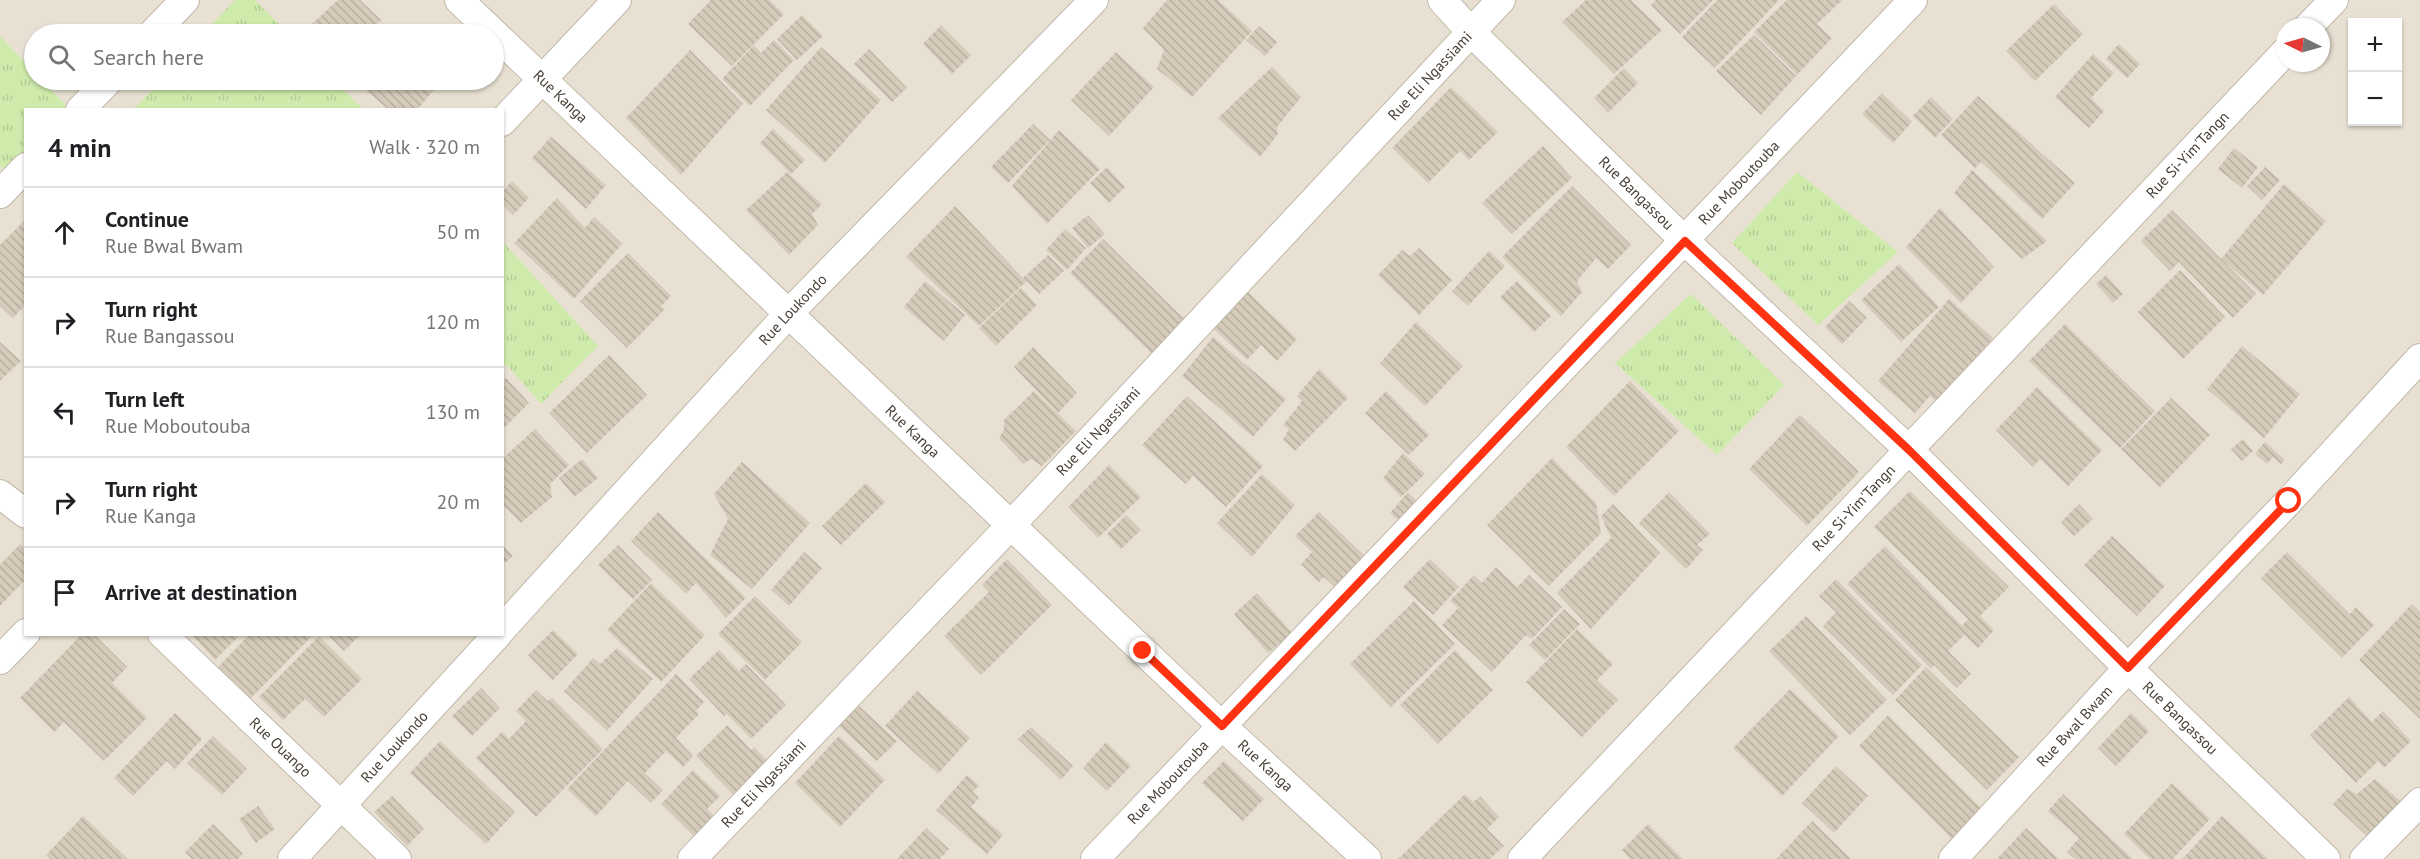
<!DOCTYPE html>
<meta charset="utf-8">
<style>
:root{--surface:#fff;--page:#f6f6f6;--text:#202124;--muted:#757577;--line:#e0e0e0}
body{margin:0;font-family:"PT Sans",sans-serif;background:var(--page);color:var(--text)}
.controls{position:absolute;right:18px;top:18px;display:grid;overflow:hidden;border-radius:0px;box-shadow:0 2px 4px #0004}
.controls button{width:54px;height:54px;display:grid;place-items:center;padding:0;border:0;border-bottom:2px solid var(--line);background:var(--surface);color:var(--text);font:30px sans-serif}
.compass{position:absolute;left:2276px;top:18px;width:54px;height:54px;border-radius:50%;background:var(--surface);box-shadow:0 2px 4px #0004;rotate:275deg}
.stop{position:absolute;width:18px;height:18px;margin:-14px;border:4px solid #ff3211;border-radius:50%;background:#fff}
.stop.end{background:#ff3211;border-color:#fff;box-shadow:0 2px 6px #0008}
.list{margin:0;padding:0;list-style:none}
h2{display:flex;justify-content:space-between;align-items:center;height:78px;margin:0;padding:0 24px;font-size:26px}
h2 small{font-size:20px;font-weight:400;color:var(--muted)}
.list li{display:grid;grid-template-columns:39px 1fr auto;gap:18px;align-items:center;box-sizing:border-box;height:90px;padding:0 24px;border-top:2px solid var(--line)}
.list b{display:block;font-size:22px;white-space:nowrap}
.list p{margin:0;font-size:20px;white-space:nowrap;color:var(--muted)}
.list em{font-size:20px;font-style:normal;color:var(--muted)}
.icon{flex:none;width:33px;height:33px;fill:none;stroke:currentColor;stroke-width:2;stroke-linecap:round;stroke-linejoin:round}
.map{position:relative;flex:none;width:2420px;height:859px;overflow:hidden}
.search{position:absolute;background:var(--surface);box-shadow:0 2px 4px #0004;left:24px;top:24px;width:480px;height:66px;display:flex;align-items:center;gap:15px;box-sizing:border-box;padding:0 21px;border-radius:33px;color:var(--muted);font-size:22px}
.panel{position:absolute;background:var(--surface);box-shadow:0 2px 4px #0004;left:24px;top:108px;width:480px;height:528px;border-radius:0px}
.map>svg:first-child{display:block}
.residential{fill:#e8e1d3;fill-rule:evenodd}
.grass{fill:url(#grass-tufts)}
.building{fill:url(#building-back-hatch)}
.lines{fill:none;stroke-linecap:round;stroke-linejoin:round}
.minor-casing{stroke:#c0b7a7;stroke-width:30}
.minor{stroke:#fff;stroke-width:28}
.route{stroke:#ff3211;stroke-width:8}
.labels{text-anchor:middle;stroke-width:5;stroke-linejoin:round;paint-order:stroke}
.street-label{font-size:15px;fill:#473f34;stroke:#fff}
</style>
<div class="map">
<svg width="2420" height="859" viewBox="0 0 2420 859">
<defs>
<pattern id="grass-tufts" width="24" height="20" patternUnits="userSpaceOnUse" patternTransform="scale(1.5)"><rect width="24" height="20" fill="#cfebab"/><path d="M3 7l-1-3M5 7V3M7 7l1-3M15 17l-1-3M17 17v-4M19 17l1-3" fill="none" stroke="#b3cb94"/></pattern>
<pattern id="building-back-hatch" width="6" height="6" patternUnits="userSpaceOnUse" patternTransform="scale(1.5)"><rect width="6" height="6" fill="#d6cbba"/><path d="M-1 5l2 2M0 0l6 6M5-1l2 2" fill="none" stroke="#b9afa0"/></pattern>
</defs>
<rect width="100%" height="100%" fill="#f4efe5"/>
<path class="residential" d="M0,0H2420V859H0ZM2352,22H2398V122H2352ZM2285,27H2321V63H2285ZM34,34H494V80H34ZM26,110H502V634H26Z"/>
<g class="grass">
<path d="M235,0H255L289,34H203Z"/>
<path d="M0,36L34,72V80H41L70,109L26,110V183L23,186L0,166Z"/>
<path d="M161,80H333L363,109H134Z"/>
<path d="M1797,172L1898,252L1818,325L1732,243Z"/>
<path d="M503,242L598,346L541,404L506,364L503,367Z"/>
<path d="M1691,294L1784,385L1717,455L1615,363Z"/>
</g>
<g class="building">
<path d="M338,0H360L381,20L366,34H301Z"/>
<path d="M711,0H769L784,14L732,66L688,24Z"/>
<path d="M1167,0H1218L1252,31L1192,97L1157,69L1164,50L1143,28Z"/>
<path d="M1586,0H1631L1662,30L1614,74L1562,22Z"/>
<path d="M1656,0H1713L1680,34L1651,5Z"/>
<path d="M1717,0H1779L1715,68L1682,37Z"/>
<path d="M1787,0H1842L1817,24L1832,38L1797,75L1754,32Z"/>
<path d="M2054,4L2083,34L2035,81L2006,51Z"/>
<path d="M802,15L823,36L797,60L777,39Z"/>
<path d="M941,25L971,55L952,74L923,44Z"/>
<path d="M1259,26L1277,42L1265,56L1246,40Z"/>
<path d="M1754,35L1796,76L1761,115L1716,71Z"/>
<path d="M774,40L794,60L750,106L722,79L754,45L761,53Z"/>
<path d="M2119,44L2140,64L2127,78L2106,59Z"/>
<path d="M821,47L881,100L825,163L766,110Z"/>
<path d="M869,49L907,88L892,102L854,64Z"/>
<path d="M690,50L743,104L681,175L626,118Z"/>
<path d="M1116,52L1154,87L1109,136L1071,100Z"/>
<path d="M2093,54L2114,73L2091,98L2104,111L2089,128L2055,97Z"/>
<path d="M1272,67L1301,97L1277,127L1278,134L1260,157L1218,118Z"/>
<path d="M1624,68L1638,83L1608,113L1594,98Z"/>
<path d="M354,80H439L441,81L417,110H389Z"/>
<path d="M1451,87L1498,132L1469,160L1460,151L1428,183L1392,148Z"/>
<path d="M1882,93L1912,122L1893,143L1862,114Z"/>
<path d="M1978,96L2075,183L2042,219L1981,162L1975,168L1941,135Z"/>
<path d="M1931,97L1953,119L1935,138L1913,116Z"/>
<path d="M1033,124L1050,140L1008,183L991,167Z"/>
<path d="M773,129L805,160L791,174L760,143Z"/>
<path d="M1059,130L1100,169L1047,224L1012,186Z"/>
<path d="M551,137L606,185L586,209L532,158Z"/>
<path d="M1543,146L1572,178L1512,234L1482,203Z"/>
<path d="M2234,148L2258,167L2242,188L2218,169Z"/>
<path d="M1107,167L1125,187L1109,203L1090,183Z"/>
<path d="M2265,167L2280,180L2262,200L2247,186Z"/>
<path d="M1972,170L2047,241L2022,259L1954,193Z"/>
<path d="M787,172L822,204L812,214L818,225L789,255L746,210Z"/>
<path d="M512,181L529,198L513,215L502,204V192Z"/>
<path d="M2284,184L2326,221L2263,295L2221,259Z"/>
<path d="M1572,186L1631,245L1608,269L1596,258L1577,281L1582,292L1561,316L1502,257Z"/>
<path d="M557,198L585,228L594,217L622,244L574,299L514,243Z"/>
<path d="M955,206L1023,278L1048,255L1064,271L1039,294L1027,281L979,326L906,257Z"/>
<path d="M1940,208L1994,267L1961,303L1906,247Z"/>
<path d="M2172,210L2256,294L2233,318L2179,262L2170,271L2141,241Z"/>
<path d="M1088,215L1105,234L1088,248L1072,228Z"/>
<path d="M26,219V304L13,318L0,306V245Z"/>
<path d="M1065,229L1086,248L1067,270L1046,250Z"/>
<path d="M1103,239L1185,320L1152,354L1070,273Z"/>
<path d="M1419,248L1452,280L1419,315L1378,275L1402,250L1410,256Z"/>
<path d="M1489,251L1505,266L1468,306L1452,291Z"/>
<path d="M628,253L671,296L661,306L665,309L627,348L580,301Z"/>
<path d="M1899,264L1939,307L1901,342L1861,300Z"/>
<path d="M2180,270L2225,317L2183,359L2138,312Z"/>
<path d="M2106,275L2123,294L2113,303L2096,284Z"/>
<path d="M925,281L965,315L944,341L904,307Z"/>
<path d="M1517,281L1551,316L1534,332L1500,297Z"/>
<path d="M1021,288L1037,305L996,346L979,328Z"/>
<path d="M1247,291L1297,339L1277,361L1261,345L1247,360L1213,328Z"/>
<path d="M1949,299L1993,338L1937,402L1930,396L1915,413L1878,381Z"/>
<path d="M1849,301L1867,318L1842,344L1825,327Z"/>
<path d="M1416,322L1463,366L1425,406L1380,363Z"/>
<path d="M2065,324L2155,411L2120,448L2029,361Z"/>
<path d="M1213,337L1286,399L1253,437L1182,376Z"/>
<path d="M0,342L21,361L0,381Z"/>
<path d="M2242,346L2300,394L2264,438L2207,389Z"/>
<path d="M1033,347L1077,393L1058,413L1014,367Z"/>
<path d="M609,355L647,395L587,453L549,413Z"/>
<path d="M1319,369L1348,398L1295,451L1283,440L1289,429L1283,425L1302,401L1297,396Z"/>
<path d="M506,378L529,403L502,430V382Z"/>
<path d="M1630,381L1679,431L1614,496L1566,447Z"/>
<path d="M2037,387L2102,450L2068,486L2040,459L2033,467L1996,430Z"/>
<path d="M1034,391L1076,431L1042,466L1031,459L1023,464L999,438L1004,430V420Z"/>
<path d="M1386,391L1429,435L1409,455L1365,413Z"/>
<path d="M1187,396L1263,466L1226,507L1193,476L1186,484L1142,445Z"/>
<path d="M2171,398L2210,435L2160,487L2121,449Z"/>
<path d="M1800,415L1859,472L1807,526L1749,469Z"/>
<path d="M535,429L569,465L550,484L552,497L521,523L502,504V459Z"/>
<path d="M2243,439L2253,451L2242,461L2231,449Z"/>
<path d="M2265,442L2285,460L2281,464L2273,457L2267,464L2255,454Z"/>
<path d="M1403,453L1425,474L1401,497L1383,478Z"/>
<path d="M1552,458L1596,503L1601,533L1549,586L1487,525Z"/>
<path d="M582,459L598,478L574,497L559,478Z"/>
<path d="M742,462L810,523L752,589L710,555L728,519L714,494Z"/>
<path d="M1109,465L1141,497L1098,538L1068,507Z"/>
<path d="M1262,474L1295,505L1252,557L1217,523Z"/>
<path d="M866,483L885,502L841,545L822,526Z"/>
<path d="M1910,491L2009,587L1980,616L1994,630L1978,648L1964,635L1948,651L1971,674L1957,688L1934,665L1931,669L1847,584L1885,546L1962,626L1968,619L1874,527Z"/>
<path d="M1408,492L1425,509L1407,528L1390,513Z"/>
<path d="M1669,492L1710,534L1697,545L1703,550L1686,569L1639,523Z"/>
<path d="M1613,504L1660,553L1591,629L1557,593L1611,538L1601,516Z"/>
<path d="M2079,504L2093,519L2074,536L2061,522Z"/>
<path d="M658,512L746,598L726,618L696,583L686,594L631,541Z"/>
<path d="M1319,512L1368,559L1338,590L1324,577L1319,582L1301,564L1312,552L1295,536Z"/>
<path d="M1126,515L1141,530L1121,549L1107,534Z"/>
<path d="M2112,536L2165,586L2137,616L2084,565Z"/>
<path d="M20,544L26,549V579L0,606V565Z"/>
<path d="M502,544L513,556L502,565Z"/>
<path d="M618,545L652,580L633,599L598,565Z"/>
<path d="M804,552L822,568L789,606L771,590Z"/>
<path d="M2287,552L2350,614L2356,607L2374,625L2342,658L2261,578Z"/>
<path d="M1007,559L1052,605L981,675L944,636L989,592L982,585Z"/>
<path d="M1430,559L1459,587L1433,615L1403,587Z"/>
<path d="M1496,567L1517,587L1529,575L1562,607L1532,639L1526,635L1492,672L1442,625L1458,608L1450,601L1474,575L1482,583Z"/>
<path d="M1836,579L1922,665L1893,695L1823,626L1836,612L1819,596Z"/>
<path d="M651,583L705,635L661,682L607,630Z"/>
<path d="M1257,593L1292,633L1268,653L1234,614Z"/>
<path d="M755,596L802,642L765,680L718,634Z"/>
<path d="M1414,601L1455,644L1391,707L1350,664Z"/>
<path d="M2412,604L2420,612V719L2359,660Z"/>
<path d="M1564,609L1580,624L1545,660L1529,645Z"/>
<path d="M1806,616L1887,700L1850,735L1769,651Z"/>
<path d="M1577,629L1613,664L1597,680L1618,700L1582,737L1526,682Z"/>
<path d="M553,630L578,654L553,680L528,655Z"/>
<path d="M82,634H94L127,667L112,683L147,718L104,761L64,722L54,732L20,698Z"/>
<path d="M191,634H241L215,660Z"/>
<path d="M250,634H314L247,702L215,670Z"/>
<path d="M327,634H361L344,651Z"/>
<path d="M319,636L362,679L324,717L305,699L283,720L259,697Z"/>
<path d="M617,648L653,679L607,731L564,691L593,658L600,664Z"/>
<path d="M719,650L739,671L746,664L786,705L751,739L727,714L724,716L689,679Z"/>
<path d="M1455,650L1493,690L1438,744L1400,705Z"/>
<path d="M1926,667L2019,757L1987,790L1895,700Z"/>
<path d="M676,674L704,702L696,711L699,714L676,738L693,756L683,767L666,751L645,773L663,790L651,803L628,781L596,816L567,789Z"/>
<path d="M481,688L500,708L472,736L452,716Z"/>
<path d="M1790,689L1839,736L1782,796L1733,748Z"/>
<path d="M536,690L548,701L552,698L603,749L536,817L476,758L502,732L509,739L526,721L516,711Z"/>
<path d="M917,691L970,738L938,774L885,726Z"/>
<path d="M2349,697L2372,722L2383,711L2411,741L2384,768L2378,761L2356,783L2310,735Z"/>
<path d="M859,706L897,741L877,761L839,726Z"/>
<path d="M175,713L202,739L175,769L167,761L133,796L114,778Z"/>
<path d="M2131,713L2149,731L2116,766L2098,748Z"/>
<path d="M1888,715L1983,810L1954,841L1859,746Z"/>
<path d="M727,725L751,750L754,747L770,764L736,798L696,756Z"/>
<path d="M1031,727L1073,766L1061,780L1018,739Z"/>
<path d="M213,736L247,769L222,795L187,763Z"/>
<path d="M839,736L885,780L840,827L795,783Z"/>
<path d="M440,741L515,812L486,844L410,773Z"/>
<path d="M1106,742L1131,766L1107,791L1083,768Z"/>
<path d="M1224,761L1264,799L1243,821L1202,783Z"/>
<path d="M1836,766L1868,796L1834,833L1802,803Z"/>
<path d="M693,770L720,796L707,809L717,819L698,840L661,804Z"/>
<path d="M967,775L979,785L973,792L979,798L971,807L1003,835L987,854L936,810Z"/>
<path d="M2375,779L2404,804L2371,840L2333,804L2347,789L2357,794Z"/>
<path d="M2172,783L2210,819L2173,859H2150L2124,834Z"/>
<path d="M1465,794L1473,802L1480,796L1499,817L1487,829L1504,846L1490,859H1398Z"/>
<path d="M2063,794L2133,859H2075L2067,852L2079,838L2048,811Z"/>
<path d="M392,796L424,829L407,846L374,812Z"/>
<path d="M258,806L275,829L256,843L239,819Z"/>
<path d="M83,816L128,859H50L46,855Z"/>
<path d="M2222,816L2268,859H2182Z"/>
<path d="M1812,821L1851,859H1776Z"/>
<path d="M213,824L243,854L238,859H192L185,852Z"/>
<path d="M1648,824L1683,859H1630L1622,850Z"/>
<path d="M926,828L949,849L940,859H897Z"/>
<path d="M2026,828L2058,859H1997Z"/>
</g>
<g class="lines">
<defs>
<g id="minor">
<path id="s1" d="M459,0L1222,726L1367,859"/>
<path id="s2" d="M1442,0L1470,31L1685,241L1909,450L2128,668L2326,859"/>
<path d="M2308,27L2334,0"/>
<path d="M152,34L185,0"/>
<path d="M80,110L109,80"/>
<path d="M502,122L617,0"/>
<path d="M0,194L26,167"/>
<path d="M0,494L26,514"/>
<path id="s3" d="M502,629L789,313L1094,0"/>
<path id="s4" d="M162,634L397,859"/>
<path d="M0,660L26,633"/>
<path id="s5" d="M292,859L498,634"/>
<path id="s6" d="M692,859L1011,525L1501,0"/>
<path id="s7" d="M1095,859L1913,0"/>
<path id="s8" d="M1522,859L2285,52"/>
<path id="s9" d="M1953,859L2128,668L2289,501L2420,358"/>
<path d="M2364,859L2420,802"/>
</g>
</defs>
<use href="#minor" class="minor-casing"/>
<use href="#minor" class="minor"/>
</g>
<g class="lines">
<path class="route" d="M1143,651L1222,726L1685,241L1909,450L2128,668L2289,501"/>
</g>
<g class="labels">
<g class="street-label">
<text dy="5" stroke="none"><textPath href="#s6" startOffset="1076">Rue Eli Ngassiami</textPath></text>
<text dy="5" stroke="none"><textPath href="#s1" startOffset="140">Rue Kanga</textPath></text>
<text dy="5" stroke="none"><textPath href="#s8" startOffset="969">Rue Si-Yim'Tangn</textPath></text>
<text dy="5" stroke="none"><textPath href="#s7" startOffset="934">Rue Moboutouba</textPath></text>
<text dy="5" stroke="none"><textPath href="#s2" startOffset="274">Rue Bangassou</textPath></text>
<text dy="5" stroke="none"><textPath href="#s3" startOffset="432">Rue Loukondo</textPath></text>
<text dy="5" stroke="none"><textPath href="#s1" startOffset="626">Rue Kanga</textPath></text>
<text dy="5" stroke="none"><textPath href="#s6" startOffset="590">Rue Eli Ngassiami</textPath></text>
<text dy="5" stroke="none"><textPath href="#s8" startOffset="483">Rue Si-Yim'Tangn</textPath></text>
<text dy="5" stroke="none"><textPath href="#s2" startOffset="1030">Rue Bangassou</textPath></text>
<text dy="5" stroke="none"><textPath href="#s9" startOffset="180">Rue Bwal Bwam</textPath></text>
<text dy="5" stroke="none"><textPath href="#s4" startOffset="164">Rue Ouango</textPath></text>
<text dy="5" stroke="none"><textPath href="#s5" startOffset="152">Rue Loukondo</textPath></text>
<text dy="5" stroke="none"><textPath href="#s1" startOffset="1112">Rue Kanga</textPath></text>
<text dy="5" stroke="none"><textPath href="#s7" startOffset="106">Rue Moboutouba</textPath></text>
<text dy="5" stroke="none"><textPath href="#s6" startOffset="104">Rue Eli Ngassiami</textPath></text>
</g>
</g>
</svg>
<div class="controls">
<button>+</button>
<button>−</button>
</div>
<svg class="compass" viewBox="-18 -18 36 36"><path d="M0-13l5 13h-10z" fill="#e53935"/><path d="M0 13l5-13h-10z" fill="#757577"/></svg>
<div class="stop" style="left:2289px;top:501px"></div>
<div class="stop end" style="left:1143px;top:651px"></div>
<div class="search"><svg class="icon" aria-label="search" viewBox="0 0 24 24"><circle cx="10" cy="10" r="6"/><path d="M15 15l6 6"/></svg>Search here</div>
<section class="panel">
<h2>4 min<small>Walk · 320 m</small></h2>
<ul class="list">
<li><svg class="icon" aria-label="ahead" viewBox="0 0 24 24"><path d="M12 20V5M6 11l6-6 6 6"/></svg><div><b>Continue</b><p>Rue Bwal Bwam</p></div><em>50 m</em></li>
<li><svg class="icon" aria-label="right" viewBox="0 0 24 24"><path d="M7 20v-9h11M14 6l5 5-5 5"/></svg><div><b>Turn right</b><p>Rue Bangassou</p></div><em>120 m</em></li>
<li><svg class="icon" aria-label="left" viewBox="0 0 24 24"><path d="M17 20v-9H6M10 6l-5 5 5 5"/></svg><div><b>Turn left</b><p>Rue Moboutouba</p></div><em>130 m</em></li>
<li><svg class="icon" aria-label="right" viewBox="0 0 24 24"><path d="M7 20v-9h11M14 6l5 5-5 5"/></svg><div><b>Turn right</b><p>Rue Kanga</p></div><em>20 m</em></li>
<li><svg class="icon" aria-label="arrive" viewBox="0 0 24 24"><path d="M6 21V4h12l-3 4 3 4H6"/></svg><div><b>Arrive at destination</b></div></li>
</ul>
</section>
</div>
